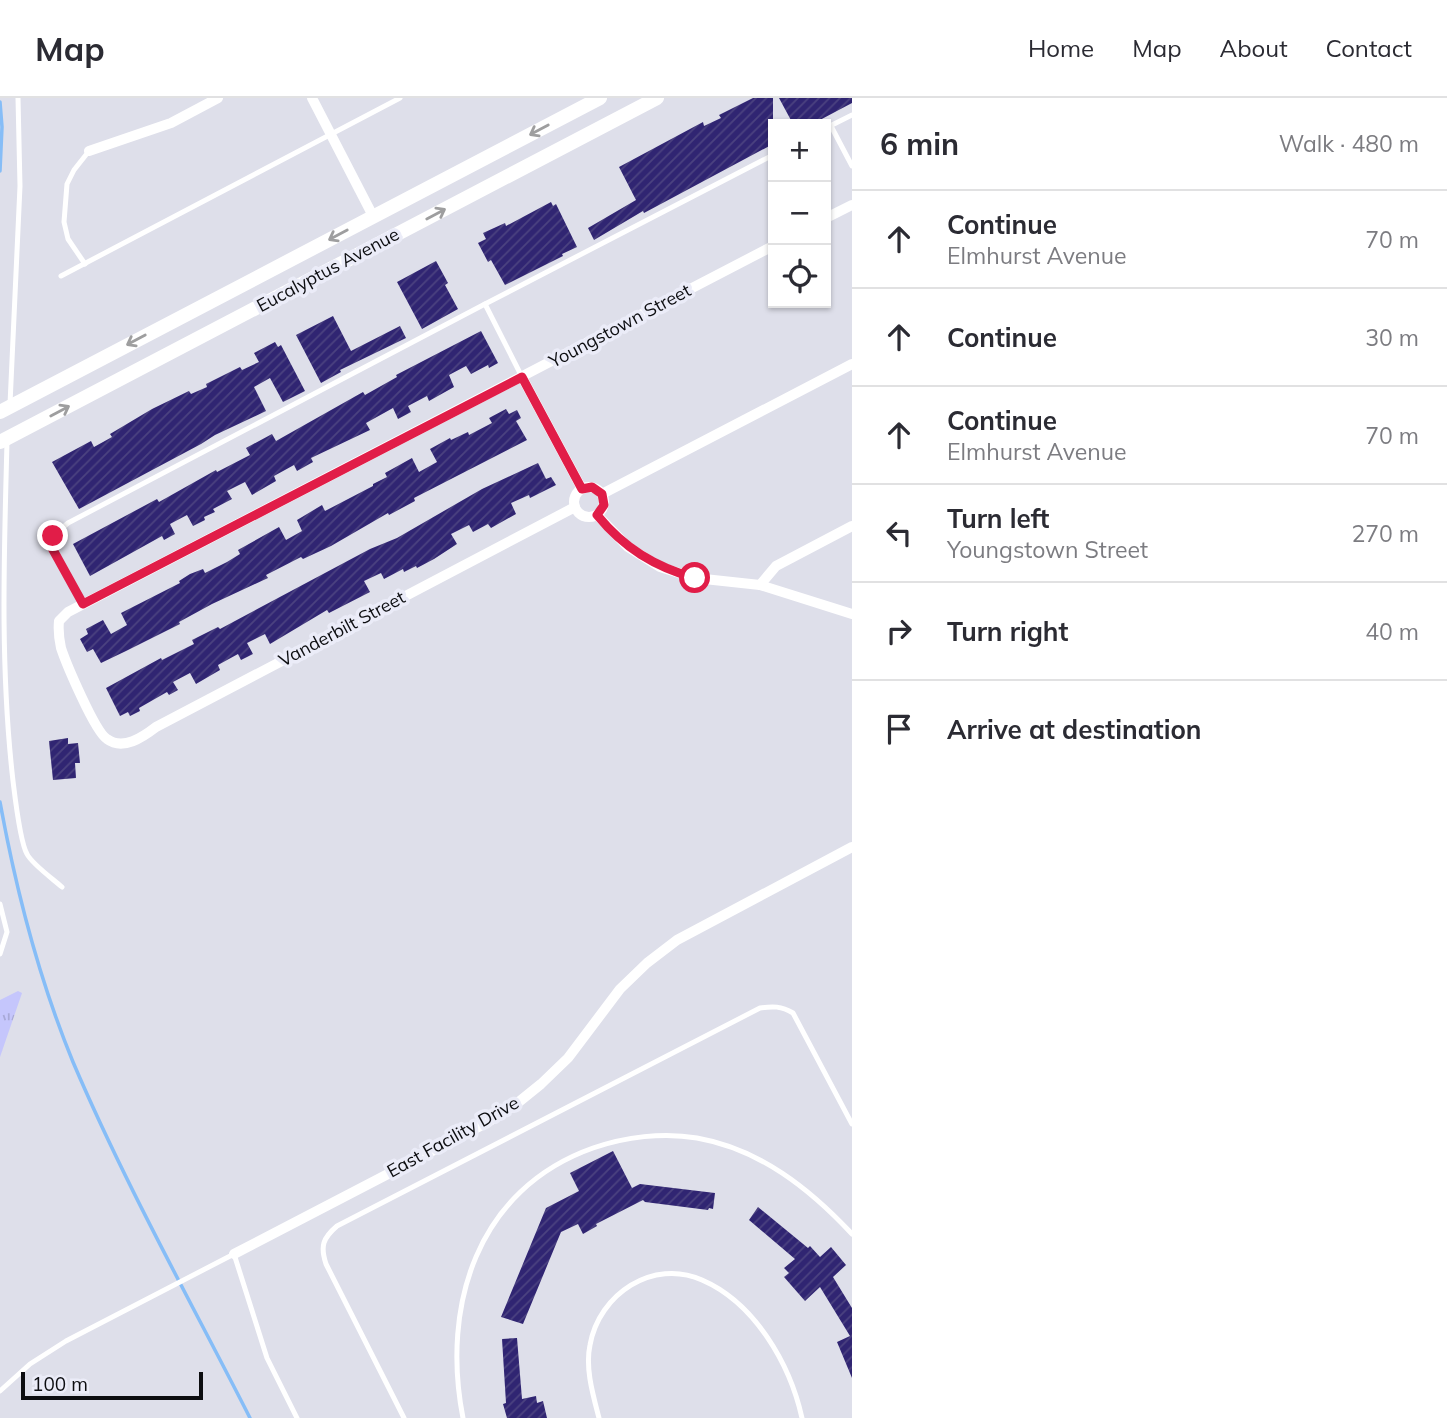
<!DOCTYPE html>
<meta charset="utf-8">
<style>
:root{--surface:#fff;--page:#f2f2f3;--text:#2b2b33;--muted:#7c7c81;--line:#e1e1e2}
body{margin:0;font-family:Mulish,sans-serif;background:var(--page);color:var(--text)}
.controls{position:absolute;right:21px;top:21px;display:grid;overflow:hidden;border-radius:0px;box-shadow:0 2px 5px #0004}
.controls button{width:63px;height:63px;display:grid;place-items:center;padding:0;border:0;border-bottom:2px solid var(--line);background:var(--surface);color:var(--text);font:35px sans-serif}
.scale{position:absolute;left:21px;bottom:18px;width:182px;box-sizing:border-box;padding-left:7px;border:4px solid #0c0d10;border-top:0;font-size:19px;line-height:24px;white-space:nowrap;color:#0c0d10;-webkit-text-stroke:5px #ebecf8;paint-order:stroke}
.stop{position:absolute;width:21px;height:21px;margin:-16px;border:5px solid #e11d48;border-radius:50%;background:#fff}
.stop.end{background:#e11d48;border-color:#fff;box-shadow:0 2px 7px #0008}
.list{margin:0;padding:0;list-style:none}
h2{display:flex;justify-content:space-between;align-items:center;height:91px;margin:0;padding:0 28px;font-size:30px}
h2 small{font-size:23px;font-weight:400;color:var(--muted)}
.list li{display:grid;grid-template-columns:46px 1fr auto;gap:21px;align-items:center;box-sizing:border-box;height:98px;padding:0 28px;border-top:2px solid var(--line)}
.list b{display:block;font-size:26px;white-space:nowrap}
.list p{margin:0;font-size:23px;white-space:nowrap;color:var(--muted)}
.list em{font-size:23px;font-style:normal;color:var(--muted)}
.icon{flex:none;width:38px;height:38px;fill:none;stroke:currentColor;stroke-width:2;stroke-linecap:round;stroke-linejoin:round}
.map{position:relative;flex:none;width:852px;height:1320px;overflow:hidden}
header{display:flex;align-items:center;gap:42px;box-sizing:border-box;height:98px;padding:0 35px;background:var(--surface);border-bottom:2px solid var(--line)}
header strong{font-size:33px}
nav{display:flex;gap:38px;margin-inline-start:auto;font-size:24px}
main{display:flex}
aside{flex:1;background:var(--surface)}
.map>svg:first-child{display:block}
.park{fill:url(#park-tufts)}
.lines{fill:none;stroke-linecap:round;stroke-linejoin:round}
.stream{stroke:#86bdf7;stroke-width:3.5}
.building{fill:url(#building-hatch)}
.service{stroke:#fff;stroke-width:5}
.minor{stroke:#fff;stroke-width:10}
.tertiary{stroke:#fff;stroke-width:14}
.oneway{stroke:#9e9e9f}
.route{stroke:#e11d48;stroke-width:9}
.labels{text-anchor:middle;stroke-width:7;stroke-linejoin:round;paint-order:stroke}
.street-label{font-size:18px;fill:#0c0d10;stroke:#ebecf8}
</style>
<header>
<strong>Map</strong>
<nav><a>Home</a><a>Map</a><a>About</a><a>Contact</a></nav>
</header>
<main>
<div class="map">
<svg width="852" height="1320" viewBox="0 0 852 1320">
<defs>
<pattern id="park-tufts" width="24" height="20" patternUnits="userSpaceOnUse" patternTransform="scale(1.75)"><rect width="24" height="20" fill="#c5c6fc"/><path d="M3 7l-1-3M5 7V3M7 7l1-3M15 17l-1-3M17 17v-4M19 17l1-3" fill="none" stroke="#a8a9d7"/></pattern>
<pattern id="building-hatch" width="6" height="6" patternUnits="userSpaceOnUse" patternTransform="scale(1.75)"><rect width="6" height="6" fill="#302572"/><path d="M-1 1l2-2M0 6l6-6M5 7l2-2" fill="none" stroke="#4b4280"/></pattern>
</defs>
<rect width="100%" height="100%" fill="#dedfea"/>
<path class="park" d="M18,893L22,895L0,959V902Z"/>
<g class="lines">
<g class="stream">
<path d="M0,4L2,29L0,73"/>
<path d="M0,704C16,792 39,881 73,964C125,1086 190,1202 250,1320"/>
</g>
</g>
<g class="building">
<path d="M753,0H773V46L644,115L643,113L594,142L588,130L636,102L619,69L703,24L704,28L721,20L719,17Z"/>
<path d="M779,0H852V5L818,23L820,26H793Z"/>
<path d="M551,104L553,108L556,106L577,149L562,156L563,158L505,187L491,162L488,164L478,145L486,141L483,135L505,125L506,128Z"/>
<path d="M436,163L448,185L445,187L458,211L422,231L397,184Z"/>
<path d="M333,218L351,253L400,228L406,240L340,272L341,274L321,285L296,237Z"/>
<path d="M481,233L498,265L489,270L488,267L471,276L466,268L449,277L454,289L429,303L427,298L408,308L411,314L398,321L393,310L366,325L370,332L311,360L313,364L297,373L294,367L274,378L276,383L252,397L245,384L227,393L232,401L213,411L215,414L204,419L205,422L193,428L187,417L170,426L175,436L164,442L162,438L90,478L73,446L157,401L159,404L216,372L217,374L250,357L246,350L272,336L276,343L363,294L365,297L397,279L396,277Z"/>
<path d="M275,244L278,249L281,247L305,293L283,304L270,280L254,289L266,313L215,337L201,346L79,411L52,364L91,343L94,349L112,339L110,336L152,311L189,293L191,296L207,289L206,286L240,269L242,272L259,264L254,255Z"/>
<path d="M506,311L509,316L517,312L521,320L516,323L527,342L414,400L415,403L389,417L388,415L331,448L303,461L301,459L266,477L268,480L212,506L179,524L180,526L126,553L101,565L93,551L87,554L80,541L88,536L86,531L103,522L111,536L127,527L121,515L180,485L179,483L190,476L203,471L205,475L227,464L240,456L238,452L279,429L286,442L302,433L297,422L322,407L325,413L373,388V386L387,379L385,375L412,360L419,374L437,364L430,351L450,340L451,342L468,334L469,337L492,325L489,320Z"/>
<path d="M538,365L546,381L551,379L556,387L530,400L529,397L511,405L516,416L491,430L488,426L473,434L469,427L451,436L457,446L434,461L417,470L416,468L404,474L403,471L384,481L381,475L364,483L370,494L329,515L327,512L270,546L265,536L247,545L253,556L241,562L238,556L218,567L220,572L196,586L190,575L173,584L178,592L169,597L167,594L139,610L140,613L130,618L128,614L120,618L106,590L161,560L162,562L194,546L192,542L218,529L220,531L370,451L397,440L482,391Z"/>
<path d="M68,640V646L78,645L80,665H75L76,680L53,682L49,643Z"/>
<path d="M613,1053L632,1090L640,1086L715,1095L713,1111L709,1110L708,1112L645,1104L643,1102L596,1126L597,1128L583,1136L578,1126L561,1134L523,1226L501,1219L546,1110L579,1093L570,1075Z"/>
<path d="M758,1109L808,1150L810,1148L820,1159L831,1149L846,1167L833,1179L852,1210V1280L837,1244L850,1238L820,1189L805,1203L784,1179L789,1175L784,1170L795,1161L749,1122Z"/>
<path d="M517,1240L522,1301L536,1298L537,1305L543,1303L547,1320H507L503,1306L506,1305L502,1241Z"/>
</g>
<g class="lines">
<g class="service">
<path d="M831,28L852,68"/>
<path d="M826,30L852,17"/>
<path d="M85,166L68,141L64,124L67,86L74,72L89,53"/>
<path d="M61,178L400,0"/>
<path d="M485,206L773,57"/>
<path d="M10,306L20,88L18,0"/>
<path d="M7,344C4,458 0,570 13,683C15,699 20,744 27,756C32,766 53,781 62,789"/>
<path d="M83,506L52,450L53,438L68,425L485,206L522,279"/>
<path d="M0,806L7,834L0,856"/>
<path d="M0,1293L30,1266L66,1243L234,1156L267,1260L297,1320"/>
<path d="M404,1320L326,1166C320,1148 323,1140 337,1128L760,910C773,908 781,908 793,915L852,1026"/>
<path d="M463,1320C441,1208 477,1091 593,1050C625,1039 663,1034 697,1040C760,1051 810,1091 852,1136"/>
<path d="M599,1320C593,1297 585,1270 590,1247C599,1196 653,1160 702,1182C755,1205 790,1266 802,1320"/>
</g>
<g class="minor">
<path d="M312,0L373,118"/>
<path d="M89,53L171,25L218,0"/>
<path d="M826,120L852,107"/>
<path d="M522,279L582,391"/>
<circle cx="589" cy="404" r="15"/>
<path d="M602,396L852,266"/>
<path d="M575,409L156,629C143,639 123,653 107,641C95,634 66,565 61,550C59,541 58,533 59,523L68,514L773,148"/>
<path d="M597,417L628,449L660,469L695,480L760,487L852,516"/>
<path d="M760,487L776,468L852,428"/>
<path d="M234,1156L488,1024L515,1007L541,986L568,960L620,891L647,865L677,842L852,749"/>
</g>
<g class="tertiary">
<path d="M0,314L600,0"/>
<path d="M0,344L657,0"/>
</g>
</g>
<defs><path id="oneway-shaft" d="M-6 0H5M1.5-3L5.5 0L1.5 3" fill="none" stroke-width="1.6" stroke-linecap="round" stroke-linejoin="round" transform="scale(1.75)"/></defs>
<g class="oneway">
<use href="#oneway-shaft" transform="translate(539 32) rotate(152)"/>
<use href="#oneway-shaft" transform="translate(436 116) rotate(-28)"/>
<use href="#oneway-shaft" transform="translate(338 137) rotate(152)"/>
<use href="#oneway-shaft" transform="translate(136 242) rotate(152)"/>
<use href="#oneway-shaft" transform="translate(60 313) rotate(-28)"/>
</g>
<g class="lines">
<path class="route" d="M53,438L52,450L83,506L522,279L582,391L592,389L602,396L604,407L597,417C624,450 655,469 695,480"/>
</g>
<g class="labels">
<g class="street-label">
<text transform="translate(328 172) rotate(-28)" y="6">Eucalyptus Avenue</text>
<text transform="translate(620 228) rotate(-28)" y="6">Youngstown Street</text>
<text transform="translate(342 531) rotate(-28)" y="6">Vanderbilt Street</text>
<text transform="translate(453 1039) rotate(-29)" y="6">East Facility Drive</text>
</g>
</g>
</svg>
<div class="controls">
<button>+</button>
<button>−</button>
<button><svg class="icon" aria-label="locate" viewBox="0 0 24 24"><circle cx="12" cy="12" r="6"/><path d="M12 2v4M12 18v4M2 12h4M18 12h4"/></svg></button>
</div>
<div class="scale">100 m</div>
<div class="stop" style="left:695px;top:480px"></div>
<div class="stop end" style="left:53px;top:438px"></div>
</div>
<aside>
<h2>6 min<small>Walk · 480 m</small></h2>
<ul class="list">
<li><svg class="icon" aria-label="ahead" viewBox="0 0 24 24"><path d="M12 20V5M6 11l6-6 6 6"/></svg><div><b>Continue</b><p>Elmhurst Avenue</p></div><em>70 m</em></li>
<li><svg class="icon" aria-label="ahead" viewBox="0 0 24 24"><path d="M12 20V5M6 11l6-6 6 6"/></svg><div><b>Continue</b></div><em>30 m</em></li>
<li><svg class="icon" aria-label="ahead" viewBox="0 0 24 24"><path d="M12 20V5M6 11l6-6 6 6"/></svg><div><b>Continue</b><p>Elmhurst Avenue</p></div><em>70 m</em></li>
<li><svg class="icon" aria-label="left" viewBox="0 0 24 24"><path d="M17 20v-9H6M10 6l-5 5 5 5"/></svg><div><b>Turn left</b><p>Youngstown Street</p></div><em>270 m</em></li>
<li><svg class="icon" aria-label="right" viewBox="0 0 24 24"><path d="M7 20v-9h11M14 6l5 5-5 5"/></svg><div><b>Turn right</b></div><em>40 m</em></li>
<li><svg class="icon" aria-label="arrive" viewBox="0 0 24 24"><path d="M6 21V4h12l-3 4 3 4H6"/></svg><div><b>Arrive at destination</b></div></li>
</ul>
</aside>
</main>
